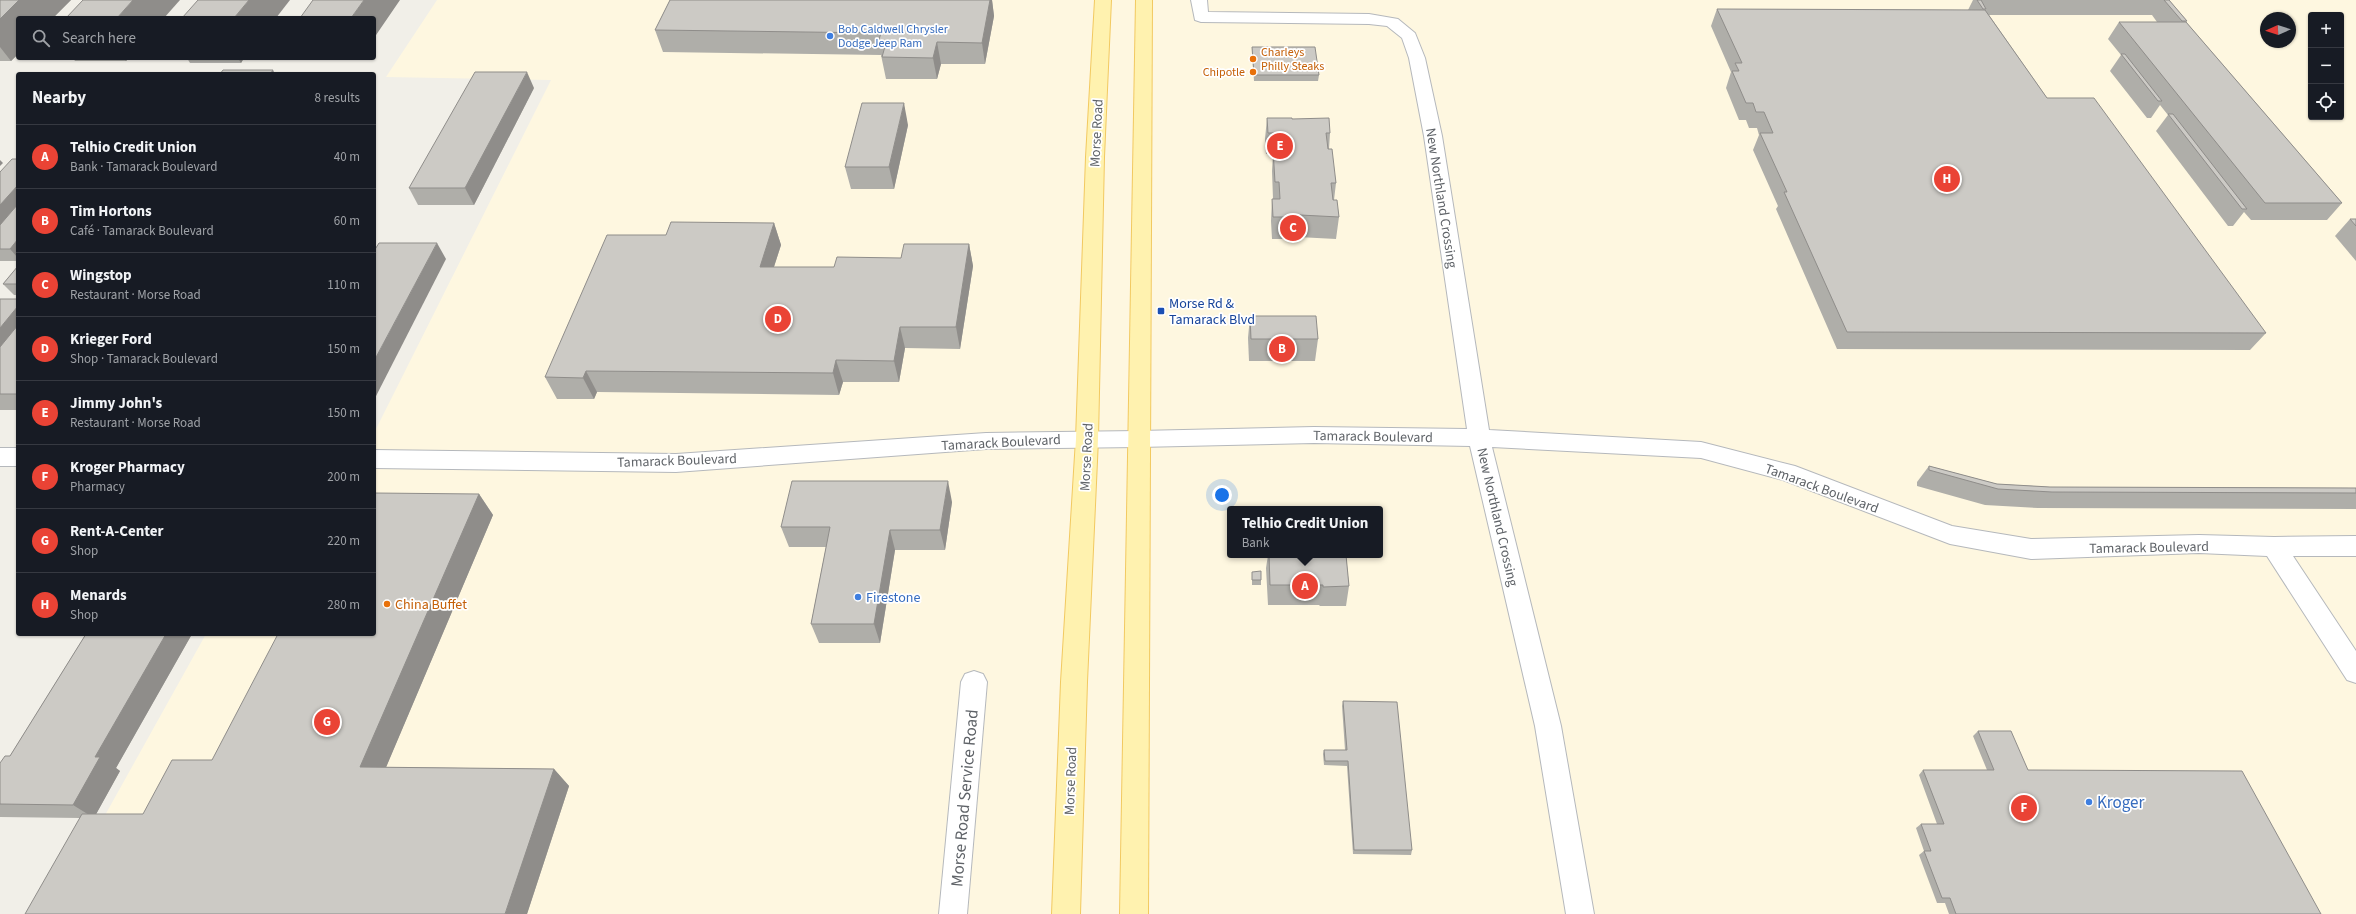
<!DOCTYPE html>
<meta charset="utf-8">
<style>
:root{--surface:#171b24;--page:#242831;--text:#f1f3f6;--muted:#9ea1a6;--line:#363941;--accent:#ea4335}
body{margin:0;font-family:"Source Sans 3",sans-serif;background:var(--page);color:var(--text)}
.controls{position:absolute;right:12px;top:12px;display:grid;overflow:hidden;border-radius:4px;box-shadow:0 1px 3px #0004}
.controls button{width:36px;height:36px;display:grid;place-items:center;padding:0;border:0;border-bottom:1px solid var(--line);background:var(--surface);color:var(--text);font:20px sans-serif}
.compass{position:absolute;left:2260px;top:12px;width:36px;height:36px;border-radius:50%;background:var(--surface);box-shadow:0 1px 3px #0004;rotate:267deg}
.you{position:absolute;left:1222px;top:495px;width:14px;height:14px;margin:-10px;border:3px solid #fff;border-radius:50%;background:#1a73e8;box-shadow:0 0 0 6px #1a73e833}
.badge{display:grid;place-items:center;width:26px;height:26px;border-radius:50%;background:var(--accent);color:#fff;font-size:13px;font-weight:700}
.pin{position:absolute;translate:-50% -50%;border:2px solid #fff;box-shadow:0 1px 4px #0006}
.popup{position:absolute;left:1227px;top:506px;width:156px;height:52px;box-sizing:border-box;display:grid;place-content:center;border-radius:4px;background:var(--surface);filter:drop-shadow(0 1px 3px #0005);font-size:13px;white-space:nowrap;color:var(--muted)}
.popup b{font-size:15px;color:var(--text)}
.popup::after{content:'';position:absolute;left:50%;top:100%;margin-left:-8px;border:8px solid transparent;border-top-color:var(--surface)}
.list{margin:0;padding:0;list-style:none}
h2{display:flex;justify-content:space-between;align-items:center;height:52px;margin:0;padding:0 16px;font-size:17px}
h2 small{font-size:13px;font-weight:400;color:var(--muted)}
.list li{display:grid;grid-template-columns:26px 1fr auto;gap:12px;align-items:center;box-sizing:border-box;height:64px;padding:0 16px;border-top:1px solid var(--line)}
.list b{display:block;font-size:15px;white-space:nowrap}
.list p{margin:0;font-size:13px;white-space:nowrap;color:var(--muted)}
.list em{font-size:13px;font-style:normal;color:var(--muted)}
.icon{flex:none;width:22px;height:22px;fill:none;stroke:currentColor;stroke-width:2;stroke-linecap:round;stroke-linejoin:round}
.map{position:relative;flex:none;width:2356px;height:914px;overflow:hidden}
.search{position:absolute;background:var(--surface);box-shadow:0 1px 3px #0004;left:16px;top:16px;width:360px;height:44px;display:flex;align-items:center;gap:10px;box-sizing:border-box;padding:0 14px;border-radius:4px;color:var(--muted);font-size:15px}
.panel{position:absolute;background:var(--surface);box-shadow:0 1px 3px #0004;left:16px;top:72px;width:360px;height:564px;border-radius:4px}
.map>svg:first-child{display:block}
.commercial{fill:#fef7e0;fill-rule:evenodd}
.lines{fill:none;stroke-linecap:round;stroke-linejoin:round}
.minor-casing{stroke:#b5b8bc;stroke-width:2}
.tertiary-casing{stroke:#b5b8bc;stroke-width:2}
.primary-casing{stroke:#f2c960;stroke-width:2}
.minor{fill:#fff;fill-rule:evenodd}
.tertiary{fill:#fff;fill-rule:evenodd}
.primary{fill:#fff2af;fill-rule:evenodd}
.wall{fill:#afaea9}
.shaded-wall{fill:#8f8d8a}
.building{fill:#cccac5;stroke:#8f8d8a}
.shop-dot{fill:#3f7fe0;stroke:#fff;stroke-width:1.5}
.food-dot{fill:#e8710a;stroke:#fff;stroke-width:1.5}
.transit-dot{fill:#1a4fb4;stroke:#fff;stroke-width:1.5}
.labels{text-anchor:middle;stroke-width:3.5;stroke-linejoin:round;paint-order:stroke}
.far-shop-label{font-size:12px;fill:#366cbe;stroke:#fff;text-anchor:start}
.far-food-label{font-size:12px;fill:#c56008;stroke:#fff;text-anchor:start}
.street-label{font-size:14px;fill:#5f6368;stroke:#fff}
.transit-label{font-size:14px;fill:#164399;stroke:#fff;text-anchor:start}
.shop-label{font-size:14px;fill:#366cbe;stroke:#fff;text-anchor:start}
.food-label{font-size:14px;fill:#c56008;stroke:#fff;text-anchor:start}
.near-street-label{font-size:17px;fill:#5f6368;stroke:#fff}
.near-shop-label{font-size:17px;fill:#366cbe;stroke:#fff;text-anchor:start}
</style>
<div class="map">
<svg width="2356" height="914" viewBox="0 0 2356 914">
<rect width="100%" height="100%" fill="#f1efe8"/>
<path class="commercial" d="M437,0H2356V914H50L206,634H374V433L551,80L386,77ZM2311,15H2341V117H2311ZM2266,18H2290V42H2266ZM1230,509H1380V555H1230Z"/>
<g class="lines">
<defs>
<g id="minor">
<path d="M1191,0H1207L1208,12L1369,14L1398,19L1415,33L1425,58L1442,136L1489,430L1701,442L1795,466L1952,526L2031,539L2199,535L2274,537L2356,536V556H2293L2356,651V683L2347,680L2267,556L2199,553L2031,559L1950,544L1783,480L1701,458L1492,447L1561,726L1594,914H1566L1535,726L1470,446L1314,443L1139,447L1131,445L1128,439L1131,433L1139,431L1314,427L1467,429L1424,136L1409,58L1402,38L1387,26L1369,24L1201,22L1195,20Z"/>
<path d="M974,671L983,674L987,682L967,914H939L961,682L965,674Z"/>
</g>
<g id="tertiary">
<path d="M1139,431L1147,433L1150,439L1147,445L1139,447L986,449L676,472L374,468V450L676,454L986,433Z"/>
<rect x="0" y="448" width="18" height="18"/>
</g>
<g id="primary">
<path d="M1095,0H1111L1104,157L1098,439L1087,682L1080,914H1052L1061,682L1076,439L1086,157Z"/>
<path d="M1136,0H1152L1148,914H1120Z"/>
</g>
</defs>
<use href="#minor" class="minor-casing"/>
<use href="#tertiary" class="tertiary-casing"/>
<use href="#primary" class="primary-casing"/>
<use href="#minor" class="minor"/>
<use href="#tertiary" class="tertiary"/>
<use href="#primary" class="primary"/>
</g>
<g class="wall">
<path d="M0,0H71L53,18H18V54L11,61H0Z"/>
<path d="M670,0H992L994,16L985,64H941L937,79H886L881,55L663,52L655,30Z"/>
<path d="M1973,0H2169L2187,21L2186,22L2342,203L2327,220H2251L2244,212L2233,226H2228L2156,131L2168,115L2160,105L2151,118H2147L2110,71L2121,55L2108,39L2119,22H2157L2152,15H1989L2047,98L2266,333L2250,350L1837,349L1776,209L1778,206L1753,150L1759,135L1757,128H1749L1746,120H1739L1726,88L1731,72L1711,26L1717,9L1968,10Z"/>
<path d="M1252,47L1319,75L1318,81H1254L1252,52Z"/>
<path d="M73,58H129L126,61H75Z"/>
<path d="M187,58H244L241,63H190Z"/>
<path d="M534,88L474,205H418L409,188Z"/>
<path d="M1267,118L1292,119L1330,133L1329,149L1336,183L1334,200L1339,217L1336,239L1298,237V239H1272L1271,221L1272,199H1273L1272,171L1273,154H1266L1265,139Z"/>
<path d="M908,125L894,189H851L845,167Z"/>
<path d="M18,159V261H0V172Z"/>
<path d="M2350,219H2356V261L2335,236Z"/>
<path d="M774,223L781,245L774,267H834L901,258L969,244L973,266L960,349L905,348L899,382H843L839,395L597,392L594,399H557L545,377L666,235Z"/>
<path d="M18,266V295H14L3,284Z"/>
<rect x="0" y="299" width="18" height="111"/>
<path d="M1250,316L1318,339L1315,361H1249L1248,338Z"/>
<path d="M1929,466L1997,484L2050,487L2356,488V509L2038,508L1985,505L1917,486V482Z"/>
<path d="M479,494L493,515L386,767L554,769L569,786L527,914L80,818L0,817V763L10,756L86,634H192L116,768L120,771L96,814H143L212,760Z"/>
<path d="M952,502L945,550H895L880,643H819L811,624L826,547H789L781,527Z"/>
<path d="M1268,555H1346L1349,586L1346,606H1320L1319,605H1268L1266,568Z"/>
<path d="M1252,572L1261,580V585H1252Z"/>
<path d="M1343,701L1412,850L1411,855L1353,854L1347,766L1324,765L1323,754L1324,750H1345L1342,706Z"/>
<path d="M1978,731L2028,770L2321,914H1949L1945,903H1937L1919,855L1924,851L1916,828L1921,824H1937L1919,775L1923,770H1987L1973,736Z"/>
</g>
<g class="shaded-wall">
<path d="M19,0H71L53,18H18V54L11,61L0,47V19Z"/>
<path d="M133,0H180L164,18H117Z"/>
<path d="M249,0H290L276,18H234Z"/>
<path d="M364,0H400L374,38V18H351Z"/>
<path d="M990,0H992L994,16L985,64L982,43Z"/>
<path d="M937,42L941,64L937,79L933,58Z"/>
<path d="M124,58H129L126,61Z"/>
<path d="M238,58H244L241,63Z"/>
<path d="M273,70L275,74H270Z"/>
<path d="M527,72L534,88L474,205L465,188Z"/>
<path d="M904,103L908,125L894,189L889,167Z"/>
<path d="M0,160L3,163L0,166Z"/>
<path d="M18,185V208L0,229V205Z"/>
<path d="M774,223L781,245L767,288L760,267Z"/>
<path d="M18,239V258L10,249Z"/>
<path d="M437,243L446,259L374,400V361Z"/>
<path d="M969,244L973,266L960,349L956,327Z"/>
<path d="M18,306V331L0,353V328Z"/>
<path d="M900,327L905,348L899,382L894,361Z"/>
<path d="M836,360L843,382L839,395L833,373Z"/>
<path d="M586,371L597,392L594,399L583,378Z"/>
<path d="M948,481L952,502L945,550L940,530Z"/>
<path d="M479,494L493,515L379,784L360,767Z"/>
<path d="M890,530L895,550L880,643L874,624Z"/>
<path d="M166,634H192L116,768L120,771L94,818L73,805L95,757Z"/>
<path d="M554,769L569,786L527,914H505Z"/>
</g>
<g class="building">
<path d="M0,0H19L0,19Z"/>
<path d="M83,0H133L117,18H66Z"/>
<path d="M198,0H249L234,18H182Z"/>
<path d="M313,0H364L351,18H300Z"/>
<path d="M670,0H990L982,43L937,42L933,58L882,57L886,43H878L881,33L655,30Z"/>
<path d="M1977,0H1981L1986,9H1983Z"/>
<path d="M2164,0H2169L2187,21H2182Z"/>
<path d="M1717,9L1985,10L2047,98H2094L2266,333L1847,332L1784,192H1787L1760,133H1773L1764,112H1756L1753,103H1746L1732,71H1739L1735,63H1742Z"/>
<path d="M2119,22H2186L2342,203H2265Z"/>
<path d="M1252,47H1315L1319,75H1254Z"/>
<path d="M2121,54H2125L2162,101H2158Z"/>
<path d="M223,70H273L270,74H220Z"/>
<path d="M475,72H527L465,188H409Z"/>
<path d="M862,103H904L889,167H845Z"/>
<path d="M2168,114H2173L2247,209H2242Z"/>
<path d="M1267,118H1292V119L1329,118L1330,133H1326L1328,149H1332L1336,183H1331L1333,200H1337L1339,217L1300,215V217H1273L1272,199H1280L1279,182H1275L1273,149H1277L1276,133H1268Z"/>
<path d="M12,159H18V185L0,205V172Z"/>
<path d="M18,204V239L10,249H0V225Z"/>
<path d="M2350,219H2356V226Z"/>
<path d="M671,222L774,223L760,267H834L837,257L901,258L904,244H969L956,327H900L894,361L836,360L833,373L586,371L583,378L545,377L607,235H666Z"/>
<path d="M379,243H437L374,361V251Z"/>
<path d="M18,266V284H3Z"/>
<path d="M0,299H18V306L0,328Z"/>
<path d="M1250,316H1316L1318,339H1251Z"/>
<path d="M18,325V394H0V347Z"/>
<path d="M1929,466L1997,484L2050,487L2356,488V493L2052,492L1998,489L1929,470Z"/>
<path d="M792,481H948L940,530H890L874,624H811L830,527H781Z"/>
<path d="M374,493L479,494L360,767L554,769L505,914H25L82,814H143L172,760H212L278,634H374Z"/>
<path d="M1269,555H1346L1349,586L1323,587V585H1270Z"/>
<path d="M1261,571V580H1252V572Z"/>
<path d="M86,634H166L95,757H100L73,805L0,804V763L5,756H10Z"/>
<path d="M1343,701L1397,702L1412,850H1354L1348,761H1325L1324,750H1347Z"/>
<path d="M1978,731H2011L2028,770L2242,771L2321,914H1956L1950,898H1942L1924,851H1931L1921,824H1944L1923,770H1994Z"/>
</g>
<g class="shop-dot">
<circle cx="830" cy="36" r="4"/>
<circle cx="858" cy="597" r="4"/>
<circle cx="2089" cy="802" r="4"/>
</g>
<g class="food-dot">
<circle cx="1253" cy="59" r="4"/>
<circle cx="1253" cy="72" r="4"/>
<circle cx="387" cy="604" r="4"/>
</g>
<rect class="transit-dot" x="1157" y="307" width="8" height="8" rx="2"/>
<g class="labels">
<g class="far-shop-label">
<text x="838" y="33">Bob Caldwell Chrysler<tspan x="838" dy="14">Dodge Jeep Ram</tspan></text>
</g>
<g class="far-food-label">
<text x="1261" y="56">Charleys<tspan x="1261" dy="14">Philly Steaks</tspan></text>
<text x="1245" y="76" text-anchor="end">Chipotle</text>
</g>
<g class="street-label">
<text transform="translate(1096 133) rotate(-87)" y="5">Morse Road</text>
<text transform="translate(1442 198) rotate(81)" y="5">New Northland Crossing</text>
<text transform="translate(1373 436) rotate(1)" y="5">Tamarack Boulevard</text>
<text transform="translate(1001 442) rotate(-3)" y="5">Tamarack Boulevard</text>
<text transform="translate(1086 457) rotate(-87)" y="5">Morse Road</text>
<text transform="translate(677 460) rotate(-2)" y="5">Tamarack Boulevard</text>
<text transform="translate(1822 488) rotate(20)" y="5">Tamarack Boulevard</text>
<text transform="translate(1498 517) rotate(77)" y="5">New Northland Crossing</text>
<text transform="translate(2149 547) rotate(-1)" y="5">Tamarack Boulevard</text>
<text transform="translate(1070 781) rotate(-88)" y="5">Morse Road</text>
</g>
<g class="transit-label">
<text x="1169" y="308">Morse Rd &amp;<tspan x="1169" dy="16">Tamarack Blvd</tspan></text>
</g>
<g class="shop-label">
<text x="866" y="602">Firestone</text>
</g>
<g class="food-label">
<text x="395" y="609">China Buffet</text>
</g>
<g class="near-street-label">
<text transform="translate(964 798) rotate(-85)" y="6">Morse Road Service Road</text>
</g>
<g class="near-shop-label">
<text x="2097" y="808">Kroger</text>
</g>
</g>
</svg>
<div class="controls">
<button>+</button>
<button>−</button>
<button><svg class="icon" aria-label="locate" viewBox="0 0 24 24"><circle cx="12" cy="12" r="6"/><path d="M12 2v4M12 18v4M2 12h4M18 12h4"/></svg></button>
</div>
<svg class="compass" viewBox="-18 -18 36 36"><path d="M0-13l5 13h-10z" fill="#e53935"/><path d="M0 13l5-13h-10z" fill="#9ea1a6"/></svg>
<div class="you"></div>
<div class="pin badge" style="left:1305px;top:586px">A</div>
<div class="popup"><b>Telhio Credit Union</b>Bank</div>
<div class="pin badge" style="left:1282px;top:349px">B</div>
<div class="pin badge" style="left:1293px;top:228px">C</div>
<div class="pin badge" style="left:778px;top:319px">D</div>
<div class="pin badge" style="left:1280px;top:146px">E</div>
<div class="pin badge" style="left:2024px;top:808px">F</div>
<div class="pin badge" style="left:327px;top:722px">G</div>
<div class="pin badge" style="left:1947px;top:179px">H</div>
<div class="search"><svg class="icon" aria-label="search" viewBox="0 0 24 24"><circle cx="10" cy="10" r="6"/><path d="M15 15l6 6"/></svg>Search here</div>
<section class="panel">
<h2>Nearby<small>8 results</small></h2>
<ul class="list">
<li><span class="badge">A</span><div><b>Telhio Credit Union</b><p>Bank · Tamarack Boulevard</p></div><em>40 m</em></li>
<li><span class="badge">B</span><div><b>Tim Hortons</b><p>Café · Tamarack Boulevard</p></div><em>60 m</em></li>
<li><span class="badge">C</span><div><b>Wingstop</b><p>Restaurant · Morse Road</p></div><em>110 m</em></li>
<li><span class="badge">D</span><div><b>Krieger Ford</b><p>Shop · Tamarack Boulevard</p></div><em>150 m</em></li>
<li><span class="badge">E</span><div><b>Jimmy John's</b><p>Restaurant · Morse Road</p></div><em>150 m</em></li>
<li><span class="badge">F</span><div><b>Kroger Pharmacy</b><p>Pharmacy</p></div><em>200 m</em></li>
<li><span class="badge">G</span><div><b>Rent-A-Center</b><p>Shop</p></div><em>220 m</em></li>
<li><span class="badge">H</span><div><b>Menards</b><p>Shop</p></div><em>280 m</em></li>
</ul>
</section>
</div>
